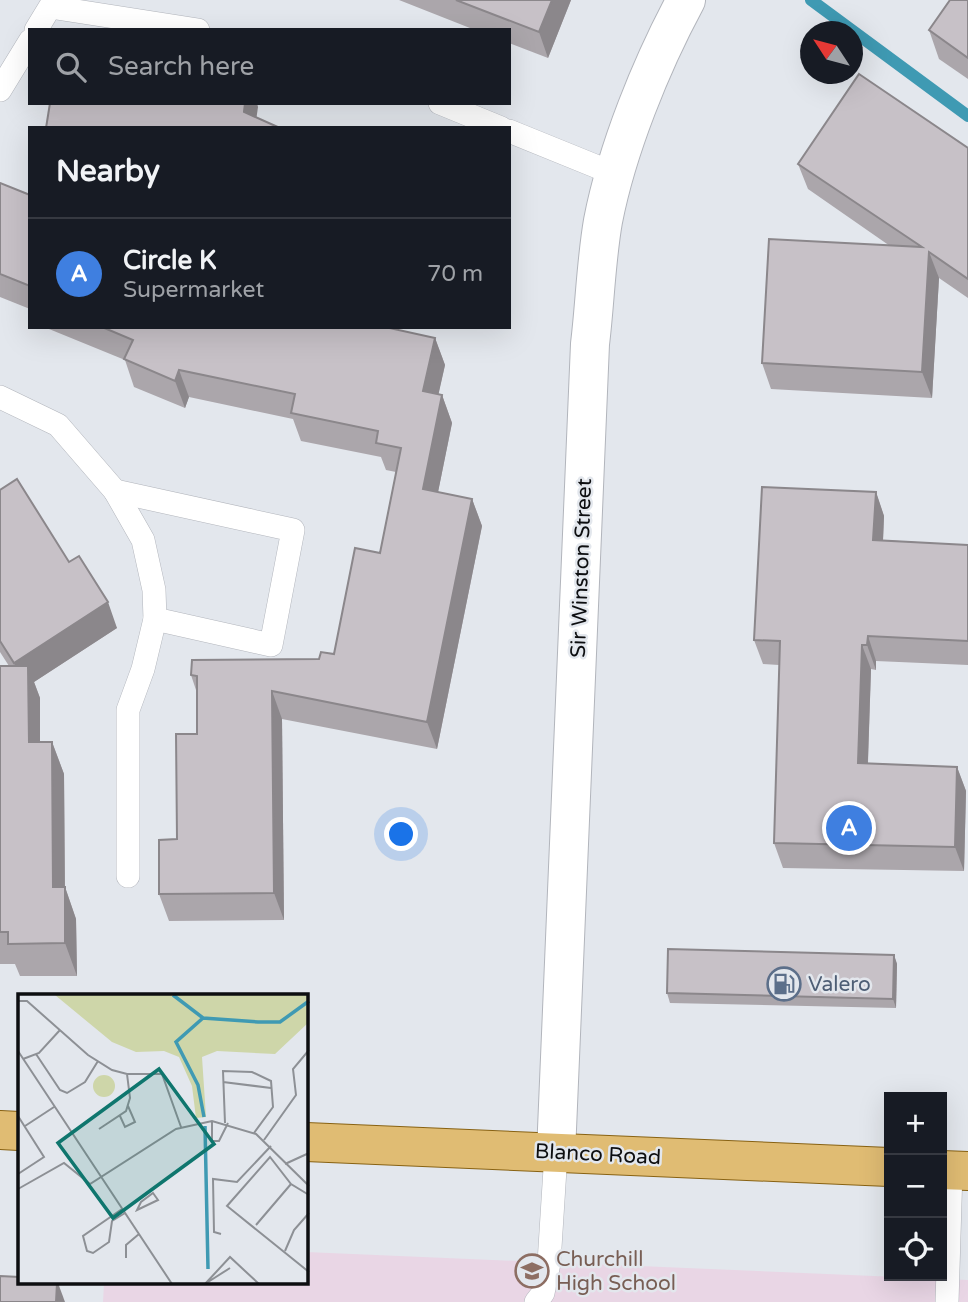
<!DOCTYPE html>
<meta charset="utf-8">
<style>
:root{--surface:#171b24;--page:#20242c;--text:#f1f3f6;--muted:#9ea1a6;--line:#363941;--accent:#2563eb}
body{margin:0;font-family:"Varela Round",sans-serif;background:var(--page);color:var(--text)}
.controls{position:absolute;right:21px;bottom:21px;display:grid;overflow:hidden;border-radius:0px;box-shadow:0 7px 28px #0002}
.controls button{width:63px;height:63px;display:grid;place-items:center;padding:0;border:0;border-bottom:2px solid var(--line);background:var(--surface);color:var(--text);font:35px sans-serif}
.compass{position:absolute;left:800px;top:21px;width:63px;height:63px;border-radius:50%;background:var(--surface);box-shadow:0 7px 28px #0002;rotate:306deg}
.you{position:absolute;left:402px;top:835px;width:24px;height:24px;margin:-18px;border:5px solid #fff;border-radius:50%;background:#1a73e8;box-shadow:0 0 0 10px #1a73e833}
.badge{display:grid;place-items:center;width:46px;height:46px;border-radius:50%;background:var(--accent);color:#fff;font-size:23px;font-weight:700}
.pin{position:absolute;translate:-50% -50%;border:4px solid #fff;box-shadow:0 2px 7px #0006}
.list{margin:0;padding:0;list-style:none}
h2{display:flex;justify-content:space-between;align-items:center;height:91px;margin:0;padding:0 28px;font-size:30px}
h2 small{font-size:23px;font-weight:400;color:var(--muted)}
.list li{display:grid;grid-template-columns:46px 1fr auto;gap:21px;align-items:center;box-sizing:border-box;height:112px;padding:0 28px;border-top:2px solid var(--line)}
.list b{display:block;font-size:26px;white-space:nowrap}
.list p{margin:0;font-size:23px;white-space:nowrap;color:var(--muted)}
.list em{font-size:23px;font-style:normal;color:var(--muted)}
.icon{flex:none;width:38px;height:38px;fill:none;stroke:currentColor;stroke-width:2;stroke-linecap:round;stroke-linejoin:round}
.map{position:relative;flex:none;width:968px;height:1302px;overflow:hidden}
.search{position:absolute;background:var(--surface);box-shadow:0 7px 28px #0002;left:28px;top:28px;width:483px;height:77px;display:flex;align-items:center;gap:18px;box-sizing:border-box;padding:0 24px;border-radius:0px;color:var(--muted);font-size:26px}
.panel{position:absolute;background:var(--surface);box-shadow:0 7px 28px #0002;left:28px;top:126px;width:483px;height:203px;border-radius:0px}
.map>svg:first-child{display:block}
.education{fill:#e9d6e5}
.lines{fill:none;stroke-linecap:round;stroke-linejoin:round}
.stream{stroke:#3f9ab3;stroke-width:12}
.lane-casing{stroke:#b2b5bc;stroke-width:24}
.secondary-casing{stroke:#b2b5bc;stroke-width:40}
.primary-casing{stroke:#886213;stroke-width:40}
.lane{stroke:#fff;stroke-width:23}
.secondary{stroke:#fff;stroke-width:38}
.primary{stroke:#e0bc73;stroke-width:38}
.wall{fill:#aba6ab}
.shaded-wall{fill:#8b878b}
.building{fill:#c7c1c7;stroke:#8b878b;stroke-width:2}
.labels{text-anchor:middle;stroke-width:5;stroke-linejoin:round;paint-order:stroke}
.street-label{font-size:21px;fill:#0d0e10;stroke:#e3e7ed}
.service-label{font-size:21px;fill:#4e5e75;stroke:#e3e7ed;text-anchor:start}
.education-label{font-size:21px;fill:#785e54;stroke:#e3e7ed;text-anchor:start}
.inset-river{fill:none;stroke:#3f9ab3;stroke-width:3.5}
.inset-road{fill:none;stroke:#8d9095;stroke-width:2}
.view{fill:#0f766e;fill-opacity:0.15;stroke:#0f766e;stroke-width:3.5}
.inset-edge{fill:none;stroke:#0d0e10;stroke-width:3.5}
</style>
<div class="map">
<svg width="968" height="1302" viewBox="0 0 968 1302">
<rect width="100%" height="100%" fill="#e3e7ed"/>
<path class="education" d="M306,1252L968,1280V1302H103L104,1283H306Z"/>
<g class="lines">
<path class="stream" d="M811,0L968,116"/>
<defs>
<g id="lane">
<path d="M36,30L50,7L198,30"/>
<path d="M0,90L30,41"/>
<path d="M440,103L501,128"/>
<path d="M509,131L615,174"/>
<path d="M0,397L58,425L115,491L143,540L154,590L155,619L143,669L128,710V876"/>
<path d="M115,491L293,530L271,645L155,619"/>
<path d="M536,1302L543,1293L549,1263L556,1153"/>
<path d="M947,1302L951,1170"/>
</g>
<path id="secondary" d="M556,1153L590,344C595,303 596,261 603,221C617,149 651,65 686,0"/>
<g id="primary">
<path d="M0,1130L19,1131"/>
<path d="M306,1142L889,1167"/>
<path d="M942,1170L968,1171"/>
</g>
</defs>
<use href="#lane" class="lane-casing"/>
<use href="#secondary" class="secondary-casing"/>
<use href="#primary" class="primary-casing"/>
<use href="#lane" class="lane"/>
<use href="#secondary" class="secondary"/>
<use href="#primary" class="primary"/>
</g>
<g class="wall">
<path d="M399,0H571L548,58L509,43V30H475Z"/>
<path d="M968,0V79L939,59L929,30Z"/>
<path d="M968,148V298L939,278L932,398L771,389L762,363L890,246L808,189L798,164Z"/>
<path d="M0,183L30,195V309L0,297Z"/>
<path d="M48,327H385L435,338L445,365L438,395H442L452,423L438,492L472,499L482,526L437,749L282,719L284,920L169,921L159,894L177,839L197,734V693L191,675L319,659L334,654L380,553L396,472L386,470L381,457L301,441L293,419L189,397L185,408L134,387L125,360L49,329Z"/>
<path d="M0,490L69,562L117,628L34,682L40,698V742H52L64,774L65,887L76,919L77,976H20L15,964H0V666H9L0,652Z"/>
<path d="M876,492L884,516L883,540L968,545V665L876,661V670L871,669L868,763L957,767L966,791L964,871L783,868L774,843L779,665L763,664L754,640Z"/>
<path d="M894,955L897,964L896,1008L670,1003L667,993Z"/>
</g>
<g class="shaded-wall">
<path d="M552,0H571L548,58L539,32Z"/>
<path d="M245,103H257L258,107L255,128L244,112Z"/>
<path d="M929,252L939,278L932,398L922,372Z"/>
<path d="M435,338L445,365L433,419L423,391Z"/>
<path d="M179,370L189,397L185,408L175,381Z"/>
<path d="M442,395L452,423L433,517L423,489Z"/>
<path d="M876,492L884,516L882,564L873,540Z"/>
<path d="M472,499L482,526L437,749L427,722Z"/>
<path d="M108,602L117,628L34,682L40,698V774L29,742L23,689L14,663Z"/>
<path d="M868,636L876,661V670L867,645Z"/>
<path d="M862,645L871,669L867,787L858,763Z"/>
<path d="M272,691L282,719L284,920L274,893Z"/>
<path d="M52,742L64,774L65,908V887L76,919L77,976L65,943L53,887Z"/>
<path d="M957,767L966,791L964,871L955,847Z"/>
<path d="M894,955L897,964L896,1008L893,999Z"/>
<path d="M57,1283H58L65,1302H56Z"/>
</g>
<g class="building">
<path d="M456,0H552L539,32Z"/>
<path d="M950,0H968V58L929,30Z"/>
<path d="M859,74L968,148V279L929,252L922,372L762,363L769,239L922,247L798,164Z"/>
<path d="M50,103H245L244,112L280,128H46Z"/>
<path d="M0,183L30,195V286L0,274Z"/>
<path d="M102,327H385L435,338L423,391L442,395L423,489L472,499L427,722L272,691L274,893L159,894V840L177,839L176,734H197V676L191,675L192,660L319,659L321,652L334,654L355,548L380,553L401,448L376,443L378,431L291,413L295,394L179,370L175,381L124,359L133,340Z"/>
<path d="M17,479L69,562L79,556L108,602L14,663L0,641V490Z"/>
<path d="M762,487L876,492L873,540L968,545V641L868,636L867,645H862L858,763L957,767L955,847L774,843L780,641L754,640Z"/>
<path d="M0,666H28L29,742H52L53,887H65V943L8,944V932H0Z"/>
<path d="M668,949L894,955L893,999L667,993Z"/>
<path d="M0,1276L19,1277V1283H57L56,1302H0Z"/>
</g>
<defs>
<symbol id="fuel-ring" viewBox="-11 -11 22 22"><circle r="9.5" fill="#e3e7ed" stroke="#5c6f8a" stroke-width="1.5"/><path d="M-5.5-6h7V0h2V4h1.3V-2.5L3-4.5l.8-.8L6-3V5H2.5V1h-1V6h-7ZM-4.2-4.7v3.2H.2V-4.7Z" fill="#5c6f8a"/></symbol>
<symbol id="school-ring" viewBox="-11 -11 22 22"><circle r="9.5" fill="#e3e7ed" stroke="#8d6e63" stroke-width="1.5"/><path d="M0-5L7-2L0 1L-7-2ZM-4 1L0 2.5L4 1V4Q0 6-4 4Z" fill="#8d6e63"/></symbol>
</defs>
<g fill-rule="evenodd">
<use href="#fuel-ring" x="765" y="965" width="38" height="38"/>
<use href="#school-ring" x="513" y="1252" width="38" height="38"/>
</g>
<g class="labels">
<g class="street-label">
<text transform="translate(581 568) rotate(-88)" y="7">Sir Winston Street</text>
<text transform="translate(598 1154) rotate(3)" y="7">Blanco Road</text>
</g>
<g class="service-label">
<text x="808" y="991">Valero</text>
</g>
<g class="education-label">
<text x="556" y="1266">Churchill<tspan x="556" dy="24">High School</tspan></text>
</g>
</g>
<g transform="translate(18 994)">
<rect width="290" height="290" fill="#e3e7ed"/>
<path d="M37,1H290V29L257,60L199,57L184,63L188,123L178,124L174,92L161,63L146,57L118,58L94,48ZM75 92a11 11 0 1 1 22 0a11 11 0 1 1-22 0Z" fill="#ced6a9"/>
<path class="inset-river" d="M155,1L185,24L240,28H262L291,7M185,24L158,48L180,91L186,123M187,132L190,275"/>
<path class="inset-road" d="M0,7H9L70,61L94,76L109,80H144L163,133M0,57L154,290M18,60L42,96L49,99L67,88L80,67M5,65L21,59L42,36M205,88L253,94M0,122L26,163L0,180M102,122L107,133L117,128L110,112M194,127V147H201L210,129M207,129L205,77L234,78L253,87L255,113L236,139M7,132L36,113M81,135L108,117L112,104L109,80M246,146L278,101L275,75L291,56M267,170L291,159M0,195L46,169L72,190L158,135L194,127L238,140L291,192M135,199L140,206L119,216L123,208ZM291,201L273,190L252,163L209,212L291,278M104,215L65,242L69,257L75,259L91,248L94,227L107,219M238,231L273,190M203,240L196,238L195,185L219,188L253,152M267,257L276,236L291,219M108,264V251L121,240M190,288L212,274M187,290L212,263L241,290"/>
<path class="view" d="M141,75L196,150L95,224L40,149Z"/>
<rect width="290" height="290" class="inset-edge"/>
</g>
</svg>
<div class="controls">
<button>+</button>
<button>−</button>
<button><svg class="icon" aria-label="locate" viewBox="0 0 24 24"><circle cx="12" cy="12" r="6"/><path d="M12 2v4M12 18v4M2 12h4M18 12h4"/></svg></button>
</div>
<svg class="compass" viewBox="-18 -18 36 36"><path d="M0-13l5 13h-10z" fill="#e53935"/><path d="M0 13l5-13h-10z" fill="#9ea1a6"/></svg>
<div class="you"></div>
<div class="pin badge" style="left:849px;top:828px;background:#3f7fe0">A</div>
<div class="search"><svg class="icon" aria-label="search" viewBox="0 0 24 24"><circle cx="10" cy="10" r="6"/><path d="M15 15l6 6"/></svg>Search here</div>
<section class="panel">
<h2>Nearby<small></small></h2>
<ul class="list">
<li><span class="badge" style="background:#3f7fe0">A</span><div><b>Circle K</b><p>Supermarket</p></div><em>70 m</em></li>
</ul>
</section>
</div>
